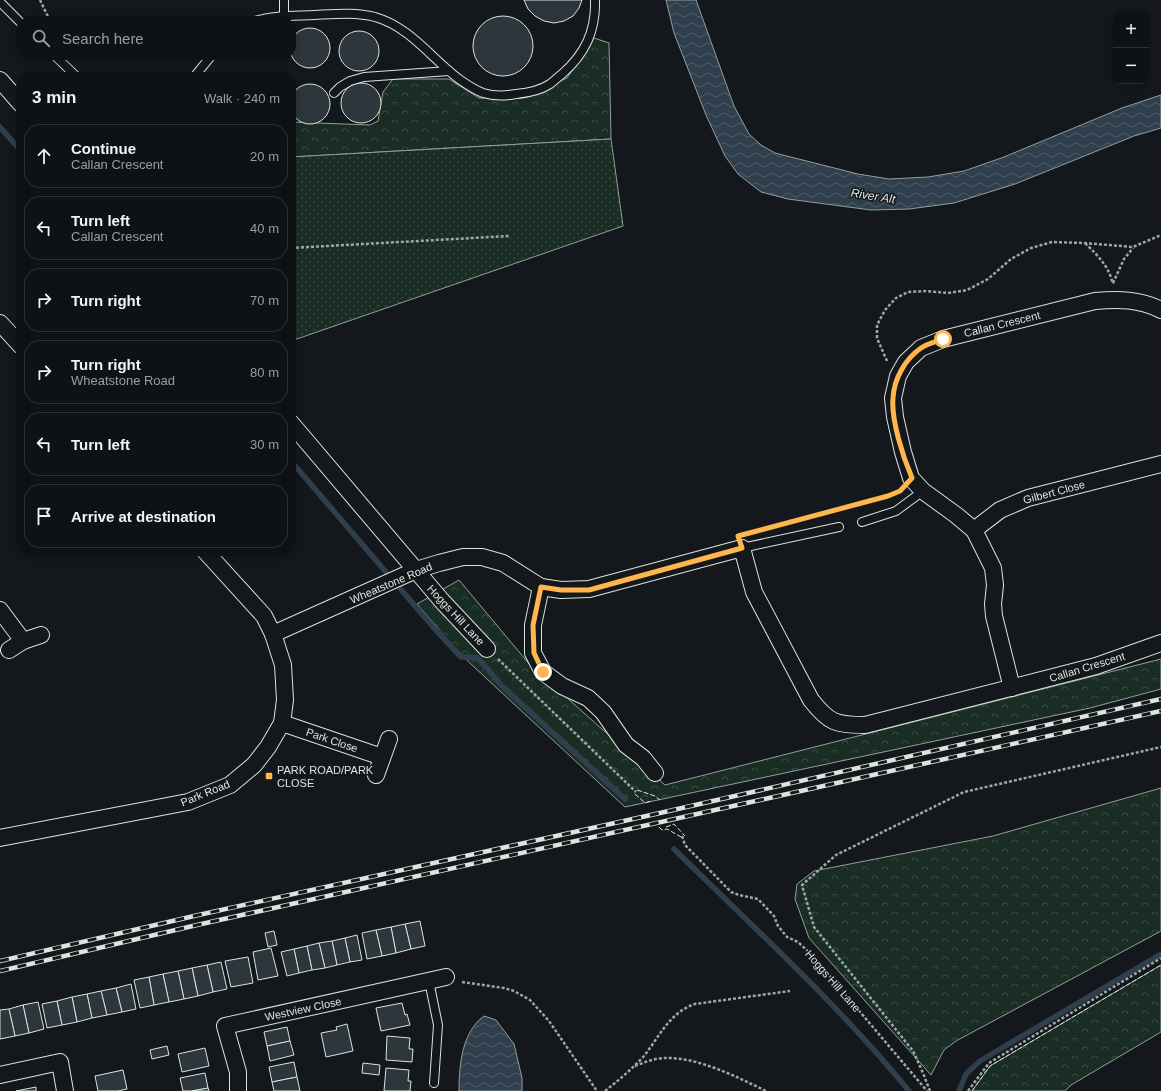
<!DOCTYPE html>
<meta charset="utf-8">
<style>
:root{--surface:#0f1215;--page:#181b1e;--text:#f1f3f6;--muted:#9b9ea0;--line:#2f3234}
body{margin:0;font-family:Helvetica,sans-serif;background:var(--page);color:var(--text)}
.controls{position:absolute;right:12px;top:12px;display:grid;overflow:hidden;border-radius:8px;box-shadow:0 2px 6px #0003}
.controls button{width:36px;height:36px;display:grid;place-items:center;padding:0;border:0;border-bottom:1px solid var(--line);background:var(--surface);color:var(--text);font:20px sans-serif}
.stop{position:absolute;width:12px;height:12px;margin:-9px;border:3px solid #ffb74d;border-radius:50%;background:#fff}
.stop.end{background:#ffb74d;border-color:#fff;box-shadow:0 1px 4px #0008}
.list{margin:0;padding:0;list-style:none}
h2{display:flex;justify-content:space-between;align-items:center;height:52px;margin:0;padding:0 16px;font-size:17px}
h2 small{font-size:13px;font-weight:400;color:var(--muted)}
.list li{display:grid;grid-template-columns:26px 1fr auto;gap:12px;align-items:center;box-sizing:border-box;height:64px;margin:0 8px 8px;padding:0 8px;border:1px solid var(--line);border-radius:16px}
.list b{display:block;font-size:15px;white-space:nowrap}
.list p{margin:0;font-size:13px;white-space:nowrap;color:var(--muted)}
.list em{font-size:13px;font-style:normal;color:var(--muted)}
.icon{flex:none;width:22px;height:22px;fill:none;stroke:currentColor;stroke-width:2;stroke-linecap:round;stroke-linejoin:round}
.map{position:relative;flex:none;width:1161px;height:1091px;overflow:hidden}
.search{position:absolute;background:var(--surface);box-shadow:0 2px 6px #0003;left:16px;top:16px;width:280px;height:44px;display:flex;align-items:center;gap:10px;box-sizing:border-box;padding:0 14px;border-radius:16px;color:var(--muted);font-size:15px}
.panel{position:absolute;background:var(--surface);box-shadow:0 2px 6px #0003;left:16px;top:72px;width:280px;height:484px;border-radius:16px}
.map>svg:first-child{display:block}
.forest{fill:url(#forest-crowns);stroke:#939e99}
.garden{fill:url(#garden-dots);stroke:#939e99}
.water{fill:url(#water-waves);stroke:#939e99}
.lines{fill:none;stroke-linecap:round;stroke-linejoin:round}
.stream{stroke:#2f3f4d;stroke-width:5.5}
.building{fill:#2c363c;stroke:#d8e6dc}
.lane-casing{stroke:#d8e6dc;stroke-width:10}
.street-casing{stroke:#d8e6dc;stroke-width:18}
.path{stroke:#9da8a2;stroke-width:2.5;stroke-dasharray:3 2;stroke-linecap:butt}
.lane{stroke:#14181c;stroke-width:8}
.street{stroke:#14181c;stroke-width:16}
.rail-casing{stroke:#d8e6dc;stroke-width:4.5}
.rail{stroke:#14181c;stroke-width:3;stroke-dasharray:9;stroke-linecap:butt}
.fence{stroke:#d8e6dc;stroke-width:1;stroke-dasharray:5 2;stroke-linecap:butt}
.route{stroke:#ffb74d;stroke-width:5}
.poi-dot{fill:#ffb74d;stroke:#14181c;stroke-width:1.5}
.labels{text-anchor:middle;stroke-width:3;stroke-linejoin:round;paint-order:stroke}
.street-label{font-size:11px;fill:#d8e6dc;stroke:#14181c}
.poi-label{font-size:11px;fill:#d8e6dc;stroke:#14181c;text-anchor:start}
.water-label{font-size:12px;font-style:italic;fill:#d8e6dc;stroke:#14181c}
</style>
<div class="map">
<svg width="1161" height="1091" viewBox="0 0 1161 1091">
<defs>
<pattern id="forest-crowns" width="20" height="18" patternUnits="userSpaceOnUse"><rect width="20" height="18" fill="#1a2d24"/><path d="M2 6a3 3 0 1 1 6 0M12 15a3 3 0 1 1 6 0" fill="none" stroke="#3b4b43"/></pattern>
<pattern id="garden-dots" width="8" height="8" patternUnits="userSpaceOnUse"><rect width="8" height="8" fill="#1a2d24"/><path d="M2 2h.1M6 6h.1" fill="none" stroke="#3b4b43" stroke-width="1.8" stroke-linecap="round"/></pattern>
<pattern id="water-waves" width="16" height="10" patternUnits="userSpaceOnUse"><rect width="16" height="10" fill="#2f3f4d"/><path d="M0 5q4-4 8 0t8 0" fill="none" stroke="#4c5b66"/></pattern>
</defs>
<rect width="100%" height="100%" fill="#14181c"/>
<g class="forest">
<path d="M594,38L609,43L611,139L291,157V122L370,125L378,121L383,92L393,79H449L479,98H522L567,78Z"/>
<path d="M459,580L530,665L665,785L1161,659V689L1090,708L625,807L459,653L417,604Z"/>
<path d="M1161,788V931L956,1041L944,1050L931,1075L809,938L795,899L797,884L814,871L993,836Z"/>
<path d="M1161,965V1032L1071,1085L1065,1091H972L990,1066Z"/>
</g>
<path class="garden" d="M611,139L623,226L291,341V157Z"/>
<g class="water">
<path d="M666,0H696L734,106L749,134L761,145L775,153L858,174L889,179L928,177L964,171L1004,157L1122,108L1161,95V128L1134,136L1015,184L954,203L909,209L871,210L788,199L761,192L738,174L725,156L706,115L674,33Z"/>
<path d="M484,1016L496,1020L514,1044L522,1078V1091H459C459,1065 462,1032 484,1016Z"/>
</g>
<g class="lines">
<g class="stream">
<path d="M0,127L21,151"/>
<path d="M291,461L433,627L461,657L478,658L502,686L625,799"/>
<path d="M674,849C754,928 838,1004 909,1091"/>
<path d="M959,1091L966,1074L980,1061L1161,954"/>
</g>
</g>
<g class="building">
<path d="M524,0H582L579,8L573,16L564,21L554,23L544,21L535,16L528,9Z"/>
<circle cx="503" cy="46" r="30"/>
<circle cx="310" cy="48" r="20"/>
<circle cx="359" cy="51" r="20"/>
<circle cx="361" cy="103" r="20"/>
<circle cx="310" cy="104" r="20"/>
<path d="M420,921L425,946L411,949L405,924Z"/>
<path d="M405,924L411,949L396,953L391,927Z"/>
<path d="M391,927L396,953L382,956L376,930Z"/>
<path d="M376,930L382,956L367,959L362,933Z"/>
<path d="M274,931L277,945L268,947L265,933Z"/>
<path d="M357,935L362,960L350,962L345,938Z"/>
<path d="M345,938L350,962L337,965L332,941Z"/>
<path d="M332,941L337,965L325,968L319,943Z"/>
<path d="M319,943L325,968L312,970L307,946Z"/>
<path d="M307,946L312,970L299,973L294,949Z"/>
<path d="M271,948L278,976L258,980L253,952Z"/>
<path d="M294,949L299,973L287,976L281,952Z"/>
<path d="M248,957L253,983L231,987L225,961Z"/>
<path d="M221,962L227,989L213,992L207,965Z"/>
<path d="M207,965L213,992L198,996L192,968Z"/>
<path d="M192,968L198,996L184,999L178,971Z"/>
<path d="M178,971L184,999L169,1002L163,974Z"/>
<path d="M163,974L169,1002L154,1005L149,977Z"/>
<path d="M149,977L154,1005L140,1008L134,980Z"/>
<path d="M131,984L136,1009L122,1012L116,988Z"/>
<path d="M116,988L122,1012L107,1015L101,991Z"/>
<path d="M101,991L107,1015L92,1018L87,994Z"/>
<path d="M87,994L92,1018L77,1022L72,997Z"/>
<path d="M72,997L77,1022L62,1025L57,1001Z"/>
<path d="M57,1001L62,1025L47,1028L42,1004Z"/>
<path d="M38,1002L44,1029L29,1033L23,1005Z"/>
<path d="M402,1003L405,1015L407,1014L410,1025L381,1031L376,1008Z"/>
<path d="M23,1005L29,1033L15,1036L9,1009Z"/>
<path d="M9,1009L15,1036L0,1039V1010Z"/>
<path d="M347,1024L353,1051L326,1057L321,1033L337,1030L336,1027Z"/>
<path d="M287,1027L290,1041L267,1046L264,1032Z"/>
<path d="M387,1036L410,1038L409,1049H413L412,1062L386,1060Z"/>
<path d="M290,1041L294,1055L270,1061L267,1046Z"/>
<path d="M167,1046L169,1055L152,1059L150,1050Z"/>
<path d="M205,1048L209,1066L182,1072L178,1054Z"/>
<path d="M294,1062L297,1077L272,1082L269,1067Z"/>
<path d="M363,1063L380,1065L379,1075L362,1073Z"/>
<path d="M386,1068L409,1070L408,1081H411L410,1091H384Z"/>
<path d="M123,1070L127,1089L118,1091H98L95,1076Z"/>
<path d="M205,1073L208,1088L192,1091H183L180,1078Z"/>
<path d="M297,1077L300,1091H274L272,1082Z"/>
<path d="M36,1087V1091H16Z"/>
<path d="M208,1088L209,1091H192Z"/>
</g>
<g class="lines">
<defs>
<g id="lane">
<path d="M284,0V16"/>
<path d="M0,2L21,23"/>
<path d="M255,21C274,15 295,16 315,15C335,14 355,12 375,17C410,27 431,58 459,79C466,84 475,90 483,93C493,96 505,96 516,94C527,93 541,90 550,84C554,81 558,77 562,74C585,54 596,31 595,0"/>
<path d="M54,55L77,77"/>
<path d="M194,77L212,55"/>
<path d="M334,93L340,87L350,81L364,77L449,71"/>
<path d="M862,522L896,511L923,491"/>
<path d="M742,548L839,527"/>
<path d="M429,981L438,1025L434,1083"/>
</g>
<g id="street">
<path d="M0,80L21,104"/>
<path d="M0,323L21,346"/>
<path d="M291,423L442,601L487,649"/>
<path d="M974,530L956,515L923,491L911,478L903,452L895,417L893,398L898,376L906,362L921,348L943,339L1095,301C1118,299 1140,299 1161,310"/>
<path d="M541,587L533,625V653L543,672L562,686L588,698L603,712L626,745L643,758L655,773"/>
<path d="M0,610L23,641"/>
<path d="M273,634L416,570L439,563L463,557H482L503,563L541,587L561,590L589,589L742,548L754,592L811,700C829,723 836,725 865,725L1096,666L1161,643"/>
<path d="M9,650L23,641L41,635"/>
<path d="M1012,688L994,616L993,604L995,585L993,568L974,530L1000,510L1028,498L1161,464"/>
<path d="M282,723L382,757"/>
<path d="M376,775L389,739"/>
<path d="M0,838L188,802L230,785L254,765L268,747L282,723L285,700L283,665L273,634L264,616L205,551"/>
<path d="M0,1075L60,1062L65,1091"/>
<path d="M238,1091V1072L225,1026L446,977"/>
</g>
</defs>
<use href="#lane" class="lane-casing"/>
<use href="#street" class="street-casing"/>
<g class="path">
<path d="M40,0L50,21"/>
<path d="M1085,243C1099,257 1108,265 1113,284"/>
<path d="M291,248L509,236"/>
<path d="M1113,283L1124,259L1133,248"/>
<path d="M887,361L877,338V325L885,310L896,298L908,292L926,291L948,293L967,290L988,279L1011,259L1031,248L1052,242L1084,243L1133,247L1161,235"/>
<path d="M782,524L888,496L897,493"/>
<path d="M498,659L636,792"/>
<path d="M682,836L685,845L731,892L739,895L758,899L774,916L778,926L787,937L798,942L811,954L927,1091"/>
<path d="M462,982L504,988L514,991L530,1000L549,1021L597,1091"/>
<path d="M635,1066C645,1062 655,1058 665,1058C698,1057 737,1077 766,1091"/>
<path d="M605,1091C619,1080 632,1069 644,1056C659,1037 670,1012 695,1004L790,991"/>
<path d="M930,1091L923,1073L913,1051L814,927L802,885L836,855L964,792L1161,747"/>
<path d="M968,1091L989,1063L1161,958"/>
</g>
<use href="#lane" class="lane"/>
<use href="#street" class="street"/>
<defs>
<g id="rail">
<path d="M0,961L194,916L660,813L1161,699"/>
<path d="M0,971L197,925L1161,711"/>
</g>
</defs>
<use href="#rail" class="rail-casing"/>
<use href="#rail" class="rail"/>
<g class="fence">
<path d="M637,790L655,796L660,800"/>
<path d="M635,794L645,803L651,801"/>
<path d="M659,827L662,830L667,829L681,837"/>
<path d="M666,827L674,824L685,836"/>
<path d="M972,1091L990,1066L1161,965"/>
</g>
</g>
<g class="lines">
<path class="route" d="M543,672L534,653L533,625L541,587L561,590H589L742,548L738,536L888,496L900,491L912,478C903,457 891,420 893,398C894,379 905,359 921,348C927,344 936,342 943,339"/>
</g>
<rect class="poi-dot" x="265" y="772" width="8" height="8" rx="2"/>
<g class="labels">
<g class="street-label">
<text transform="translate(1002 324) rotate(-14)" y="4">Callan Crescent</text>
<text transform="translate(1054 492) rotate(-15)" y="4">Gilbert Close</text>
<text transform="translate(391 583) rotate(-23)" y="4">Wheatstone Road</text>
<text transform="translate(456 615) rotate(47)" y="4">Hoggs Hill Lane</text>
<text transform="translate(1087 667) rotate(-17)" y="4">Callan Crescent</text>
<text transform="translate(332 740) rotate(19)" y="4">Park Close</text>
<text transform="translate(205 793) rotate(-22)" y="4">Park Road</text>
<text transform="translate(833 981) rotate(49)" y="4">Hoggs Hill Lane</text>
<text transform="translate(303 1009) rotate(-12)" y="4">Westview Close</text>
</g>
<g class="poi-label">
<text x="277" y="774">PARK ROAD/PARK<tspan x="277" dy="13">CLOSE</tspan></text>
</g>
<g class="water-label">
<text transform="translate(873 196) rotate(9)" y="4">River Alt</text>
</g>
</g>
</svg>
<div class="controls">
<button>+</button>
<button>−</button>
</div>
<div class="stop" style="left:943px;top:339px"></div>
<div class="stop end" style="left:543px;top:672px"></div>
<div class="search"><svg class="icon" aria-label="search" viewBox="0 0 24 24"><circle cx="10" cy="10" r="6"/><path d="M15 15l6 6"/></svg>Search here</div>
<section class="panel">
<h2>3 min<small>Walk · 240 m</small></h2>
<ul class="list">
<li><svg class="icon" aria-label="ahead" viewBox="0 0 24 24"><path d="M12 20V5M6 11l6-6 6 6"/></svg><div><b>Continue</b><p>Callan Crescent</p></div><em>20 m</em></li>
<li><svg class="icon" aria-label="left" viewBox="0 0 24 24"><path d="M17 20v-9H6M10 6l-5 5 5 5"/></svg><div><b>Turn left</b><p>Callan Crescent</p></div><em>40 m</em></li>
<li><svg class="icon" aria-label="right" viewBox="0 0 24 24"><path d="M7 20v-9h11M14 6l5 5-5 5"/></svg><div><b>Turn right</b></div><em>70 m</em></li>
<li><svg class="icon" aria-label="right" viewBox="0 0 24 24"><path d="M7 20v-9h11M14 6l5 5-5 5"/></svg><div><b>Turn right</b><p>Wheatstone Road</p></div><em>80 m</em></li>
<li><svg class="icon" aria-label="left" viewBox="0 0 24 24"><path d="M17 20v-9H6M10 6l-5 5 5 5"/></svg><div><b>Turn left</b></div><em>30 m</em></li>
<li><svg class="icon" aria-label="arrive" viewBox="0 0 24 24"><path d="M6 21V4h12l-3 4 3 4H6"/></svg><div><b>Arrive at destination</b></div></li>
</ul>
</section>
</div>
